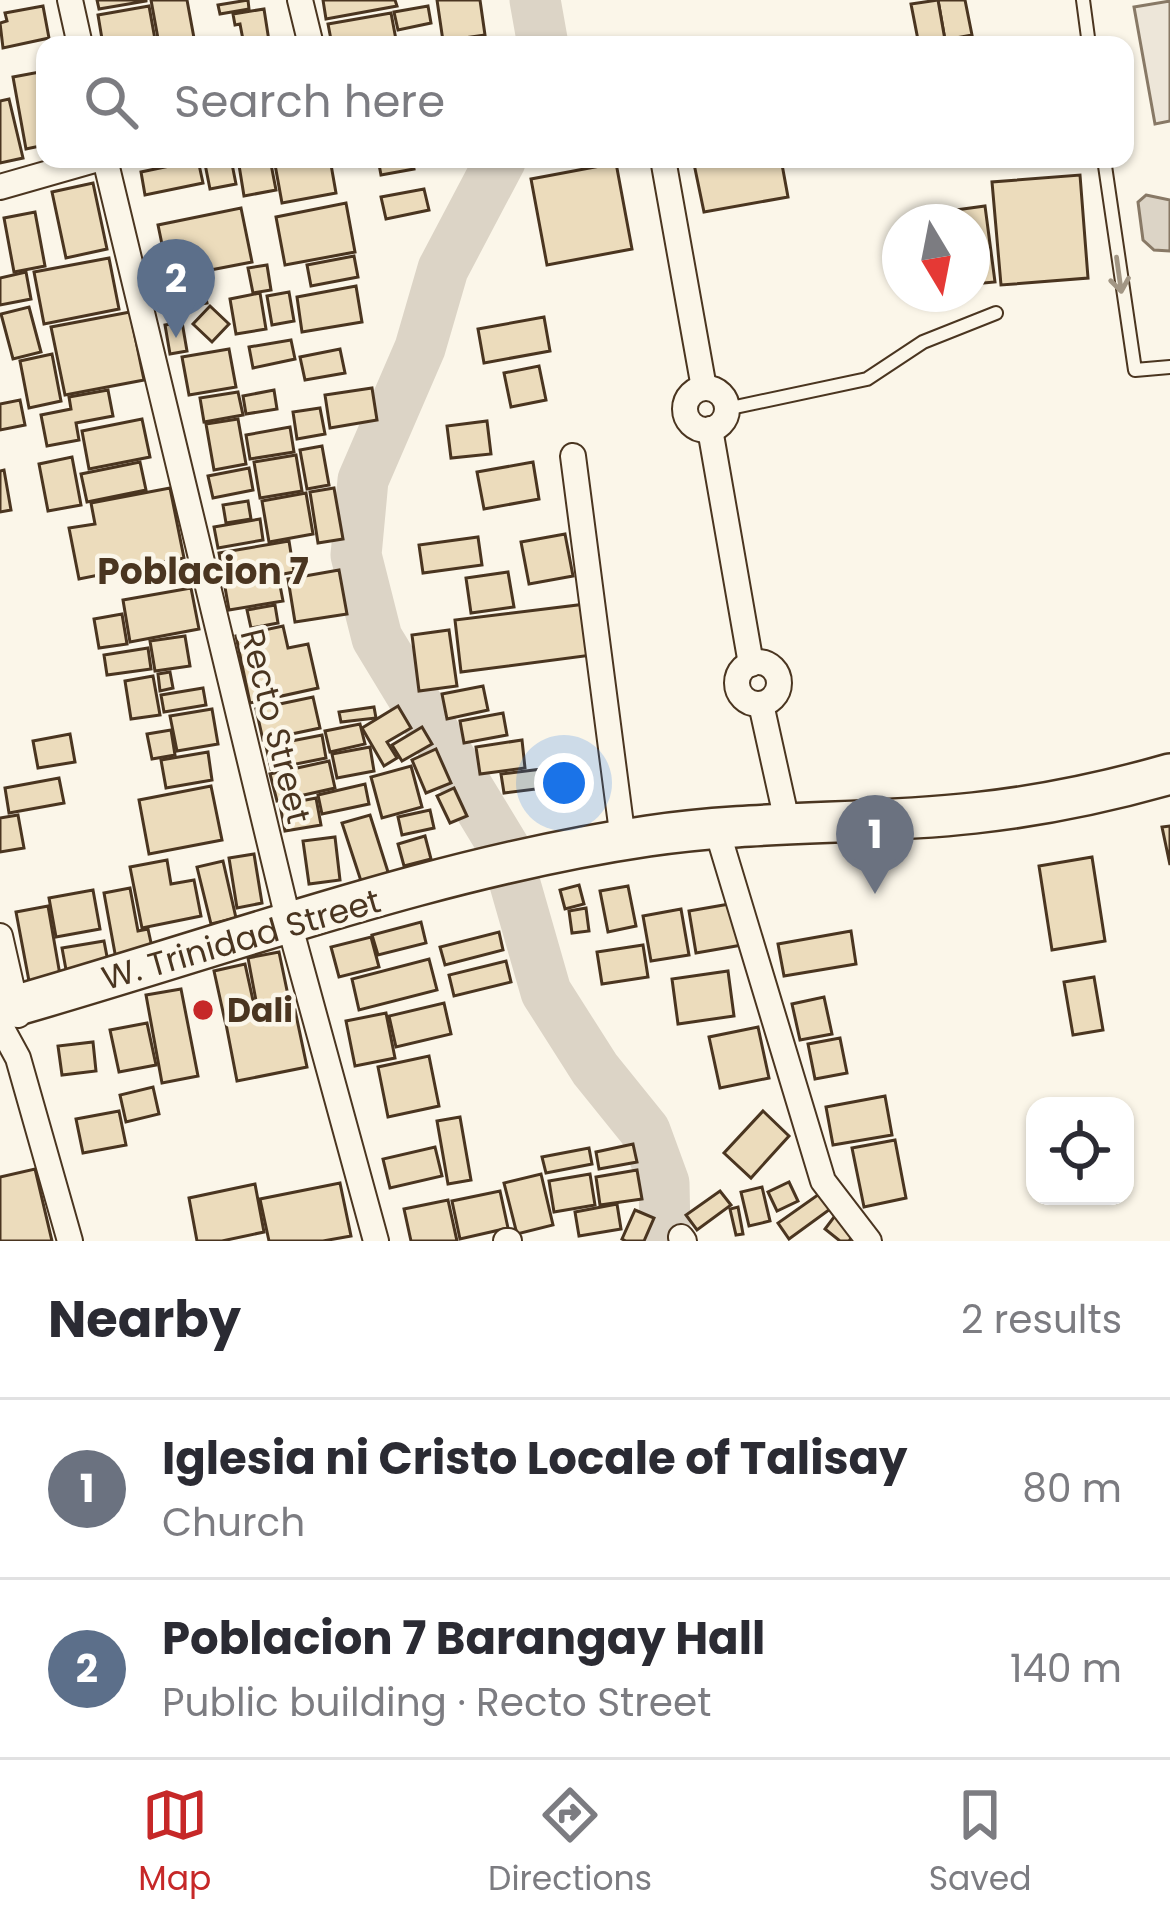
<!DOCTYPE html>
<meta charset="utf-8">
<style>
:root{--surface:#fff;--page:#f7f7f7;--text:#2b2b33;--muted:#7c7c81;--line:#e1e1e2;--accent:#c62828}
body{margin:0;font-family:Poppins,sans-serif;background:var(--page);color:var(--text)}
.controls{position:absolute;right:36px;bottom:36px;display:grid;overflow:hidden;border-radius:24px;box-shadow:0 3px 9px #0004}
.controls button{width:108px;height:108px;display:grid;place-items:center;padding:0;border:0;border-bottom:3px solid var(--line);background:var(--surface);color:var(--text);font:60px sans-serif}
.compass{position:absolute;left:882px;top:204px;width:108px;height:108px;border-radius:50%;background:var(--surface);box-shadow:0 3px 9px #0004;rotate:170deg}
.you{position:absolute;left:564px;top:783px;width:42px;height:42px;margin:-30px;border:9px solid #fff;border-radius:50%;background:#1a73e8;box-shadow:0 0 0 18px #1a73e833}
.badge{display:grid;place-items:center;width:78px;height:78px;border-radius:50%;background:var(--accent);color:#fff;font-size:39px;font-weight:700}
.pin{position:absolute;translate:-50% -99px;filter:drop-shadow(0 3px 6px #0008)}
.pin::after{content:'';position:absolute;top:63px;width:42px;height:36px;background:inherit;clip-path:polygon(0 0,100% 0,50% 100%)}
.list{margin:0;padding:0;list-style:none}
h2{display:flex;justify-content:space-between;align-items:center;height:156px;margin:0;padding:0 48px;font-size:51px}
h2 small{font-size:39px;font-weight:400;color:var(--muted)}
.list li{display:grid;grid-template-columns:78px 1fr auto;gap:36px;align-items:center;box-sizing:border-box;height:180px;padding:0 48px;border-top:3px solid var(--line)}
.list b{display:block;font-size:45px;white-space:nowrap}
.list p{margin:0;font-size:39px;white-space:nowrap;color:var(--muted)}
.list em{font-size:39px;font-style:normal;color:var(--muted)}
.icon{flex:none;width:66px;height:66px;fill:none;stroke:currentColor;stroke-width:2;stroke-linecap:round;stroke-linejoin:round}
.map{position:relative;flex:none;width:1170px;height:1241px;overflow:hidden}
.search{position:absolute;background:var(--surface);box-shadow:0 3px 9px #0004;left:36px;right:36px;top:36px;height:132px;display:flex;align-items:center;gap:30px;box-sizing:border-box;padding:0 42px;border-radius:24px;color:var(--muted);font-size:45px}
.sheet{height:516px;background:var(--surface)}
nav{display:flex;justify-content:space-around;align-items:center;box-sizing:border-box;height:168px;border-top:3px solid var(--line);background:var(--surface);font-size:33px;color:var(--muted)}
nav a{display:grid;justify-items:center;gap:6px}
nav .on{color:var(--accent)}
.map>svg:first-child{display:block}
.green{fill:#ede6d9;stroke:#887966;stroke-width:3}
.water{fill:#dcd4c6;stroke:#887966;stroke-width:3}
.lines{fill:none;stroke-linecap:round;stroke-linejoin:round}
.river{stroke:#dcd4c6;stroke-width:51}
.building{fill:#ecdcbc;stroke:#4a3520;stroke-width:3}
.lane-casing{stroke:#4a3520;stroke-width:16}
.street-casing{stroke:#4a3520;stroke-width:28}
.primary-casing{stroke:#4a3520;stroke-width:44}
.lane{stroke:#fbf6e9;stroke-width:12}
.street{stroke:#fbf6e9;stroke-width:24}
.primary{stroke:#fbf6e9;stroke-width:39}
.oneway{stroke:#a29684}
.poi-dot{fill:#c62828;stroke:#fbf6e9;stroke-width:4.5}
.labels{text-anchor:middle;stroke-width:9;stroke-linejoin:round;paint-order:stroke}
.street-label{font-size:33px;fill:#4a3520;stroke:#fbf6e9}
.poi-label{font-size:33px;font-weight:bold;fill:#4a3520;stroke:#fbf6e9;text-anchor:start}
.neighbourhood-label{font-size:36px;font-weight:bold;fill:#4a3520;stroke:#fbf6e9}
</style>
<div class="map">
<svg width="1170" height="1241" viewBox="0 0 1170 1241">
<rect width="100%" height="100%" fill="#fbf6e9"/>
<path class="green" d="M1170,1V121L1155,124L1134,7Z"/>
<path class="water" d="M1146,195L1170,200V251L1154,250L1143,240L1138,202Z"/>
<g class="lines">
<g class="river">
<path d="M535,0L543,45"/>
<path d="M501,159L443,269L420,348L363,480L356,555L377,638L505,849L546,992L595,1069L645,1131L664,1183L665,1231L661,1241"/>
</g>
</g>
<g class="building">
<path d="M97,0H146V1L99,9Z"/>
<path d="M151,0H187L194,38L159,44Z"/>
<path d="M248,0L249,9L220,14L218,5Z"/>
<path d="M323,0H395L397,6L326,19Z"/>
<path d="M437,0H480L485,35L443,41Z"/>
<path d="M938,0H965L972,35L945,40Z"/>
<path d="M938,0L945,40L919,45L911,4Z"/>
<path d="M43,6L49,38L3,48L0,23L7,21L5,13Z"/>
<path d="M149,6L156,45H103L98,15Z"/>
<path d="M428,6L431,23L398,30L394,12Z"/>
<path d="M264,9L269,41L244,45L240,24L235,25L233,14Z"/>
<path d="M391,13L397,45H332L328,24Z"/>
<path d="M45,71V145L26,149L13,77Z"/>
<path d="M9,99L23,158L0,163V101Z"/>
<path d="M204,159H231L236,184L210,189Z"/>
<path d="M238,159H270L276,190L244,196Z"/>
<path d="M274,159H330L336,193L282,203Z"/>
<path d="M378,159H412L414,169L381,175Z"/>
<path d="M693,159H781L788,197L704,212Z"/>
<path d="M198,160L203,183L145,195L141,172Z"/>
<path d="M616,163L632,249L547,265L531,179Z"/>
<path d="M1080,175L1088,278L1001,285L992,182Z"/>
<path d="M93,183L107,249L66,258L52,192Z"/>
<path d="M424,189L429,210L386,219L381,197Z"/>
<path d="M346,203L355,252L285,265L276,217Z"/>
<path d="M985,206L995,282L972,284V222H943L941,212Z"/>
<path d="M241,208L252,262L169,278L158,225Z"/>
<path d="M35,212L45,266L14,272L4,218Z"/>
<path d="M354,256L358,277L311,286L307,265Z"/>
<path d="M109,258L119,309L44,324L34,272Z"/>
<path d="M267,265L271,290L253,293L248,268Z"/>
<path d="M26,272L31,299L0,305V278Z"/>
<path d="M356,286L362,322L302,332L297,297Z"/>
<path d="M204,288L207,303L161,311L158,296Z"/>
<path d="M289,292L294,321L272,325L267,296Z"/>
<path d="M260,293L266,329L236,334L230,299Z"/>
<path d="M210,306L229,324L212,342L193,324Z"/>
<path d="M29,307L41,352L13,359L1,314Z"/>
<path d="M130,312L144,380L65,395L51,327Z"/>
<path d="M544,317L550,351L484,363L478,329Z"/>
<path d="M182,322L187,351L170,354L165,325Z"/>
<path d="M291,340L295,359L253,368L249,347Z"/>
<path d="M229,349L236,387L189,395L182,357Z"/>
<path d="M340,349L345,373L305,380L300,357Z"/>
<path d="M52,354L61,401L29,408L20,361Z"/>
<path d="M539,366L546,400L511,407L504,373Z"/>
<path d="M372,388L377,420L330,428L325,395Z"/>
<path d="M108,390L113,416L76,423L79,440L47,446L41,415L71,409L69,397Z"/>
<path d="M274,390L277,409L246,414L243,396Z"/>
<path d="M238,392L243,415L204,422L200,398Z"/>
<path d="M20,400L25,425L0,430V404Z"/>
<path d="M320,408L325,434L297,439L293,412Z"/>
<path d="M142,419L150,457L89,469L82,431Z"/>
<path d="M238,419L246,464L214,470L206,424Z"/>
<path d="M487,421L491,454L451,458L447,426Z"/>
<path d="M290,427L294,452L250,459L246,435Z"/>
<path d="M322,446L329,485L307,489L300,450Z"/>
<path d="M296,455L302,491L260,498L254,462Z"/>
<path d="M72,457L81,505L48,511L39,464Z"/>
<path d="M140,462L146,490L87,502L81,474Z"/>
<path d="M533,462L539,499L484,509L477,472Z"/>
<path d="M249,468L253,490L213,498L208,476Z"/>
<path d="M4,470L11,510L0,512V471Z"/>
<path d="M170,488L184,558L79,579L69,528L95,524L91,503Z"/>
<path d="M334,488L343,539L318,543L310,492Z"/>
<path d="M306,493L313,534L269,542L262,501Z"/>
<path d="M248,501L251,519L226,523L223,505Z"/>
<path d="M260,519L263,540L218,548L214,527Z"/>
<path d="M565,534L573,576L529,584L521,542Z"/>
<path d="M478,537L482,565L423,573L419,545Z"/>
<path d="M289,541L294,572L278,575L283,601L229,610L219,553Z"/>
<path d="M339,570L347,614L295,622L288,579Z"/>
<path d="M508,572L514,607L471,613L466,578Z"/>
<path d="M191,588L199,629L130,642L123,600Z"/>
<path d="M586,604L592,655L461,672L455,620Z"/>
<path d="M275,605L278,623L251,628L247,610Z"/>
<path d="M122,614L127,644L99,648L94,619Z"/>
<path d="M283,626L288,648L308,644L318,688L250,703L236,636Z"/>
<path d="M449,630L457,686L419,691L412,635Z"/>
<path d="M185,636L190,666L155,671L150,641Z"/>
<path d="M148,648L151,669L107,675L104,655Z"/>
<path d="M170,672L173,688L160,691L158,674Z"/>
<path d="M153,676L160,715L131,719L125,681Z"/>
<path d="M483,686L488,710L447,719L442,694Z"/>
<path d="M203,688L206,705L164,712L161,695Z"/>
<path d="M313,697L320,728L263,740L256,709Z"/>
<path d="M398,706L411,728L387,742L397,758L384,766L362,728Z"/>
<path d="M374,707L376,718L341,722L339,712Z"/>
<path d="M212,709L218,744L177,751L170,716Z"/>
<path d="M503,713L507,735L464,743L460,721Z"/>
<path d="M360,724L365,744L330,752L325,731Z"/>
<path d="M422,727L432,744L402,761L392,745Z"/>
<path d="M171,730L175,755L152,759L147,734Z"/>
<path d="M70,734L75,762L38,768L33,741Z"/>
<path d="M322,735L326,758L271,769L266,746Z"/>
<path d="M522,740L525,768L480,774L476,747Z"/>
<path d="M370,747L374,771L337,778L332,754Z"/>
<path d="M436,749L451,783L426,793L412,760Z"/>
<path d="M208,752L212,780L166,788L161,760Z"/>
<path d="M329,761L335,788L277,801L270,774Z"/>
<path d="M411,766L422,807L382,818L371,777Z"/>
<path d="M542,769L544,788L504,793L501,774Z"/>
<path d="M59,778L64,803L9,813L5,788Z"/>
<path d="M365,784L369,804L322,814L318,795Z"/>
<path d="M211,786L222,840L149,854L139,800Z"/>
<path d="M454,788L467,816L450,823L437,796Z"/>
<path d="M316,798L321,825L285,831L280,805Z"/>
<path d="M430,810L434,828L402,835L398,817Z"/>
<path d="M18,815L24,848L0,852V818Z"/>
<path d="M370,815L389,875L362,884L342,823Z"/>
<path d="M1170,826V865L1162,827Z"/>
<path d="M425,836L431,859L404,866L398,844Z"/>
<path d="M335,837L340,880L309,884L303,841Z"/>
<path d="M254,854L262,903L237,908L229,858Z"/>
<path d="M1092,857L1105,941L1052,950L1039,866Z"/>
<path d="M167,860L171,884L194,880L201,916L142,928L130,867Z"/>
<path d="M223,861L236,918L211,924L197,867Z"/>
<path d="M579,885L584,904L565,909L560,890Z"/>
<path d="M628,886L636,926L608,932L600,891Z"/>
<path d="M130,888L138,931L148,929L153,952L116,959L104,893Z"/>
<path d="M93,890L100,929L56,937L49,898Z"/>
<path d="M735,903L742,945L696,953L689,911Z"/>
<path d="M48,906L60,975L29,981L16,912Z"/>
<path d="M586,908L589,931L572,933L569,911Z"/>
<path d="M681,909L689,955L651,961L643,916Z"/>
<path d="M421,922L426,943L378,955L372,935Z"/>
<path d="M851,931L856,964L784,976L778,944Z"/>
<path d="M499,932L503,950L445,965L440,947Z"/>
<path d="M371,937L379,967L339,977L331,947Z"/>
<path d="M104,941L109,967L67,975L62,948Z"/>
<path d="M643,945L648,977L602,984L597,952Z"/>
<path d="M279,952L289,1000L257,1006L248,958Z"/>
<path d="M429,959L437,990L359,1010L352,979Z"/>
<path d="M506,961L511,982L454,996L449,975Z"/>
<path d="M245,964L256,1014L225,1021L214,971Z"/>
<path d="M728,971L734,1016L678,1024L672,979Z"/>
<path d="M1094,977L1103,1030L1073,1035L1064,982Z"/>
<path d="M181,989L198,1076L162,1083L146,995Z"/>
<path d="M824,997L832,1034L800,1040L792,1004Z"/>
<path d="M444,1003L451,1034L396,1047L389,1016Z"/>
<path d="M295,1010L307,1067L237,1081L226,1024Z"/>
<path d="M386,1013L395,1058L355,1066L346,1021Z"/>
<path d="M147,1023L156,1065L119,1072L110,1030Z"/>
<path d="M758,1027L769,1078L720,1088L709,1037Z"/>
<path d="M840,1038L847,1073L815,1079L808,1044Z"/>
<path d="M93,1042L96,1071L62,1075L58,1046Z"/>
<path d="M429,1056L439,1106L388,1117L378,1067Z"/>
<path d="M153,1087L159,1114L126,1122L120,1095Z"/>
<path d="M885,1096L892,1135L833,1145L826,1107Z"/>
<path d="M119,1111L126,1145L83,1153L76,1119Z"/>
<path d="M763,1111L789,1136L751,1178L724,1153Z"/>
<path d="M460,1117L471,1180L448,1184L437,1121Z"/>
<path d="M895,1140L906,1198L864,1207L852,1148Z"/>
<path d="M633,1144L637,1162L599,1169L596,1152Z"/>
<path d="M435,1147L442,1176L390,1188L383,1159Z"/>
<path d="M589,1148L592,1164L546,1173L542,1157Z"/>
<path d="M35,1169L52,1241H0V1177Z"/>
<path d="M637,1170L642,1199L600,1205L596,1177Z"/>
<path d="M541,1174L553,1225L517,1234L504,1183Z"/>
<path d="M590,1174L595,1205L554,1212L549,1181Z"/>
<path d="M789,1182L798,1201L777,1211L768,1192Z"/>
<path d="M340,1183L351,1236L323,1241H269L260,1199Z"/>
<path d="M255,1184L264,1232L222,1241H197L189,1198Z"/>
<path d="M762,1187L770,1221L749,1226L741,1192Z"/>
<path d="M500,1191L508,1228L460,1239L452,1201Z"/>
<path d="M720,1191L731,1205L697,1230L686,1215Z"/>
<path d="M822,1192L833,1207L789,1239L778,1223Z"/>
<path d="M448,1200L457,1241H411L404,1209Z"/>
<path d="M617,1204L621,1229L579,1236L575,1212Z"/>
<path d="M738,1207L743,1234L736,1235L730,1209Z"/>
<path d="M635,1210L654,1218L644,1241H626L622,1239Z"/>
<path d="M837,1213L858,1229L849,1241H840L825,1229Z"/>
</g>
<g class="lines">
<defs>
<g id="lane">
<path d="M1083,0L1089,45"/>
<path d="M1104,159L1135,370L1170,367"/>
<path d="M726,409L867,379L923,342L996,313"/>
</g>
<g id="street">
<path d="M70,0L80,45"/>
<path d="M300,0L311,45"/>
<path d="M105,159L289,923L376,1241"/>
<path d="M663,159L704,388"/>
<path d="M0,187L98,159"/>
<circle cx="706" cy="409" r="21"/>
<path d="M710,429L751,664"/>
<path d="M573,456L623,840"/>
<circle cx="758" cy="683" r="21"/>
<path d="M761,704L788,826"/>
<path d="M717,830L823,1181L869,1241"/>
<path d="M0,936L18,1015"/>
<path d="M0,1025L18,1058L70,1241"/>
<path d="M681,1237L684,1241"/>
<path d="M506,1241H509"/>
</g>
<path id="primary" d="M0,1010C213,950 430,868 648,836C756,820 866,825 974,813C1040,806 1107,792 1170,774"/>
</defs>
<use href="#lane" class="lane-casing"/>
<use href="#street" class="street-casing"/>
<use href="#primary" class="primary-casing"/>
<use href="#lane" class="lane"/>
<use href="#street" class="street"/>
<use href="#primary" class="primary"/>
</g>
<defs><path id="oneway-shaft" d="M-6 0H5M1.5-3L5.5 0L1.5 3" fill="none" stroke-width="1.6" stroke-linecap="round" stroke-linejoin="round" transform="scale(3)"/></defs>
<use class="oneway" href="#oneway-shaft" transform="translate(1119 275) rotate(82)"/>
<circle class="poi-dot" cx="203" cy="1010" r="12"/>
<g class="labels">
<g class="street-label">
<text transform="translate(276 726) rotate(76)" y="12">Recto Street</text>
<text transform="translate(241 939) rotate(-16)" y="12">W. Trinidad Street</text>
</g>
<g class="poi-label">
<text x="227" y="1022">Dali</text>
</g>
<g class="neighbourhood-label">
<text x="203" y="584">Poblacion 7</text>
</g>
</g>
</svg>
<div class="controls">
<button><svg class="icon" aria-label="locate" viewBox="0 0 24 24"><circle cx="12" cy="12" r="6"/><path d="M12 2v4M12 18v4M2 12h4M18 12h4"/></svg></button>
</div>
<svg class="compass" viewBox="-18 -18 36 36"><path d="M0-13l5 13h-10z" fill="#e53935"/><path d="M0 13l5-13h-10z" fill="#7c7c81"/></svg>
<div class="you"></div>
<div class="pin badge" style="left:875px;top:894px;background:#6b7280">1</div>
<div class="pin badge" style="left:176px;top:338px;background:#5c6f8a">2</div>
<div class="search"><svg class="icon" aria-label="search" viewBox="0 0 24 24"><circle cx="10" cy="10" r="6"/><path d="M15 15l6 6"/></svg>Search here</div>
</div>
<section class="sheet">
<h2>Nearby<small>2 results</small></h2>
<ul class="list">
<li><span class="badge" style="background:#6b7280">1</span><div><b>Iglesia ni Cristo Locale of Talisay</b><p>Church</p></div><em>80 m</em></li>
<li><span class="badge" style="background:#5c6f8a">2</span><div><b>Poblacion 7 Barangay Hall</b><p>Public building · Recto Street</p></div><em>140 m</em></li>
</ul>
</section>
<nav>
<a class="on"><svg class="icon" aria-label="map" viewBox="0 0 24 24"><path d="M3 6l6-2 6 2 6-2v14l-6 2-6-2-6 2zM9 4v14M15 6v14"/></svg>Map</a>
<a><svg class="icon" aria-label="directions" viewBox="0 0 24 24"><path d="M12 3l9 9-9 9-9-9zM9 14v-3h6M13 9l2 2-2 2"/></svg>Directions</a>
<a><svg class="icon" aria-label="saved" viewBox="0 0 24 24"><path d="M7 4h10v16l-5-4-5 4z"/></svg>Saved</a>
</nav>
